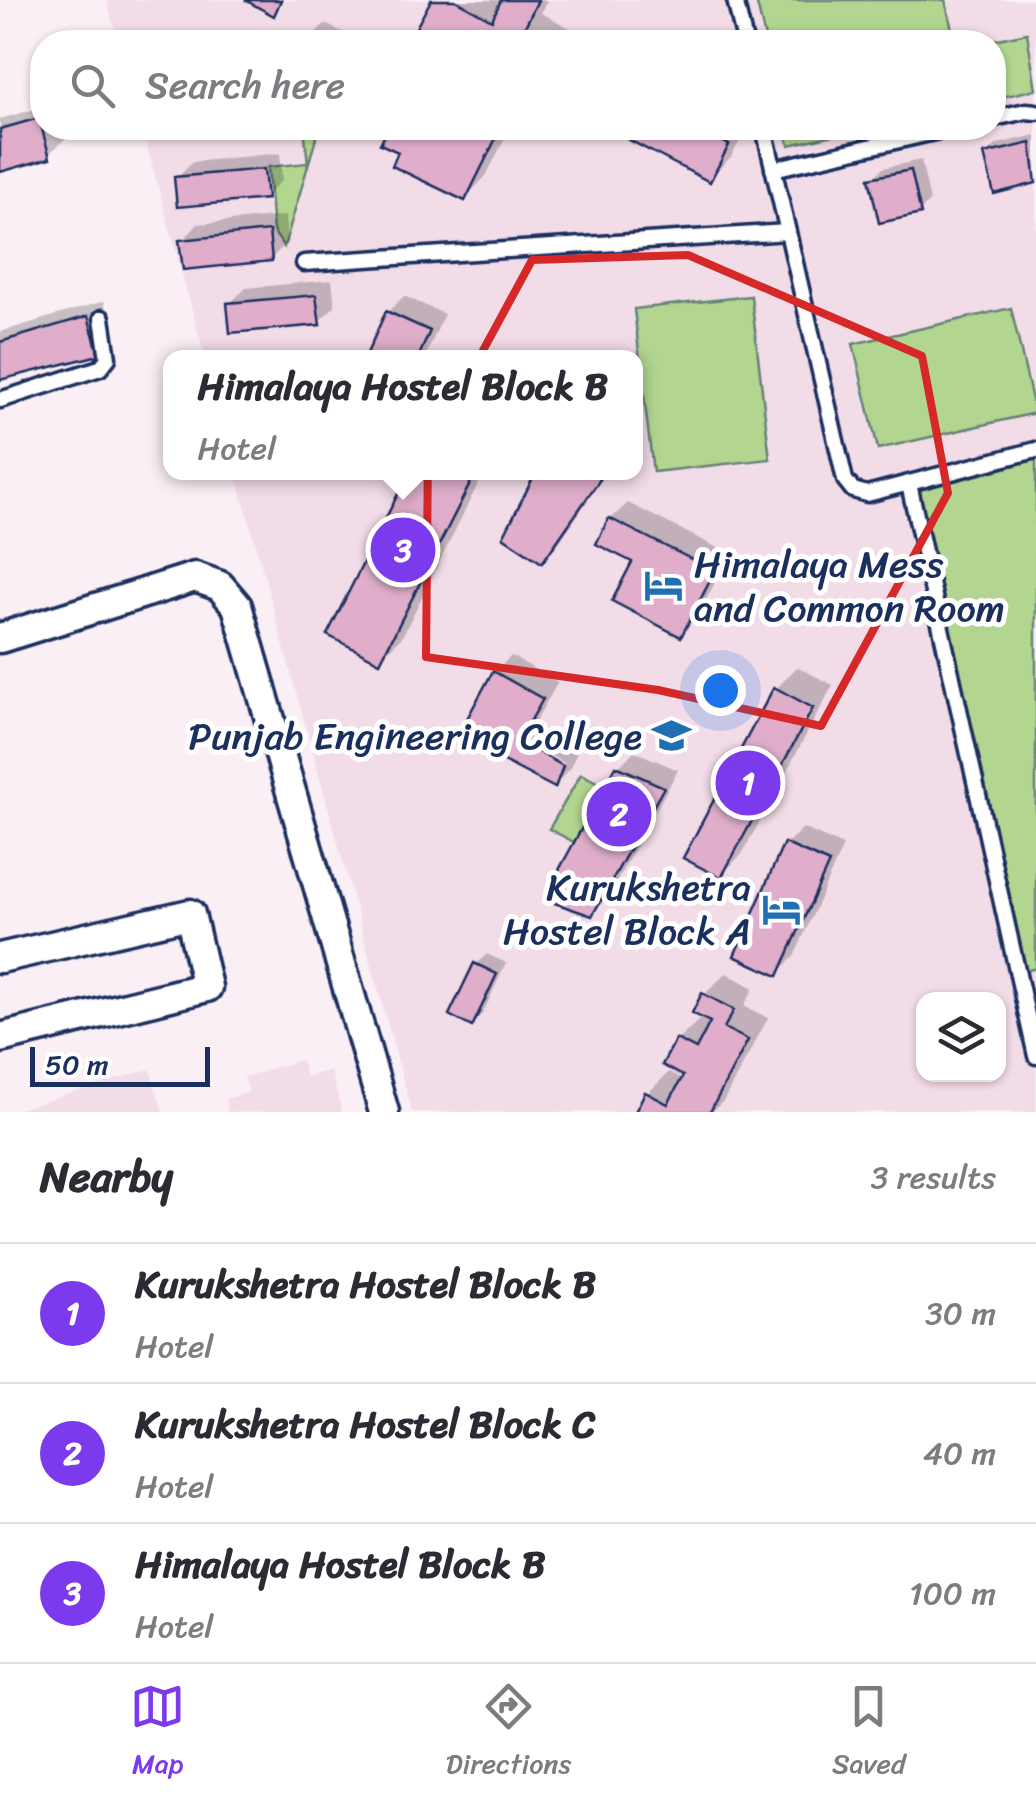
<!DOCTYPE html>
<style>
:root{--surface:#fff;--page:#f7f7f7;--text:#2b2b33;--muted:#7c7c81;--line:#e1e1e2;--accent:#7c3aed}
body{margin:0;font-family:Sriracha,sans-serif;background:var(--page);color:var(--text)}
.controls{position:absolute;right:30px;bottom:30px;display:grid;overflow:hidden;border-radius:20px;box-shadow:0 2px 8px #0004}
.controls button{width:90px;height:90px;display:grid;place-items:center;padding:0;border:0;border-bottom:2px solid var(--line);background:var(--surface);color:var(--text);font:50px sans-serif}
.scale{position:absolute;left:30px;bottom:25px;width:180px;box-sizing:border-box;padding-left:10px;border:5px solid #1b2f5e;border-top:0;font-size:28px;line-height:35px;white-space:nowrap;color:#1b2f5e;-webkit-text-stroke:8px #fff;paint-order:stroke}
.you{position:absolute;left:720px;top:690px;width:35px;height:35px;margin:-25px;border:8px solid #fff;border-radius:50%;background:#1a73e8;box-shadow:0 0 0 15px #1a73e833}
.badge{display:grid;place-items:center;width:65px;height:65px;border-radius:50%;background:var(--accent);color:#fff;font-size:32px;font-weight:700}
.pin{position:absolute;translate:-50% -50%;border:5px solid #fff;box-shadow:0 2px 10px #0006}
.popup{position:absolute;left:163px;top:350px;width:480px;height:130px;box-sizing:border-box;display:grid;place-content:center;border-radius:20px;background:var(--surface);filter:drop-shadow(0 2px 8px #0005);font-size:32px;white-space:nowrap;color:var(--muted)}
.popup b{font-size:38px;color:var(--text)}
.popup::after{content:'';position:absolute;left:50%;top:100%;margin-left:-20px;border:20px solid transparent;border-top-color:var(--surface)}
.list{margin:0;padding:0;list-style:none}
h2{display:flex;justify-content:space-between;align-items:center;height:130px;margin:0;padding:0 40px;font-size:42px}
h2 small{font-size:32px;font-weight:400;color:var(--muted)}
.list li{display:grid;grid-template-columns:65px 1fr auto;gap:30px;align-items:center;box-sizing:border-box;height:140px;padding:0 40px;border-top:2px solid var(--line)}
.list b{display:block;font-size:38px;white-space:nowrap}
.list p{margin:0;font-size:32px;white-space:nowrap;color:var(--muted)}
.list em{font-size:32px;font-style:normal;color:var(--muted)}
.icon{flex:none;width:55px;height:55px;fill:none;stroke:currentColor;stroke-width:2;stroke-linecap:round;stroke-linejoin:round}
.map{position:relative;flex:none;width:1036px;height:1112px;overflow:hidden}
.search{position:absolute;background:var(--surface);box-shadow:0 2px 8px #0004;left:30px;right:30px;top:30px;height:110px;display:flex;align-items:center;gap:25px;box-sizing:border-box;padding:0 35px;border-radius:40px;color:var(--muted);font-size:38px}
.sheet{height:550px;background:var(--surface)}
nav{display:flex;justify-content:space-around;align-items:center;box-sizing:border-box;height:140px;border-top:2px solid var(--line);background:var(--surface);font-size:28px;color:var(--muted)}
nav a{display:grid;justify-items:center;gap:5px}
nav .on{color:var(--accent)}
.map>svg:first-child{display:block}
.built{fill:#f2dce8;fill-rule:evenodd}
.green{fill:#b2d690;stroke:#668277;stroke-width:2.5}
.shadow{fill:#0003;fill-rule:evenodd}
.building{fill:#e0aecb;stroke:#1b2f5e;stroke-width:2.5}
.lines{fill:none;stroke-linecap:round;stroke-linejoin:round}
.service-casing{stroke:#1b2f5e;stroke-width:21}
.minor-casing{stroke:#1b2f5e;stroke-width:35}
.service{stroke:#fff;stroke-width:14}
.minor{stroke:#fff;stroke-width:28}
.marked{fill:none;stroke:#d62828;stroke-width:8;stroke-linejoin:round}
.labels{text-anchor:middle;stroke-width:10;stroke-linejoin:round;paint-order:stroke}
.poi-label{font-size:38px;fill:#1b2f5e;stroke:#fff;text-anchor:end}
</style>
<div class="map">
<svg width="1036" height="1112" viewBox="0 0 1036 1112">
<rect width="100%" height="100%" fill="#f9eff5"/>
<filter id="ink" filterUnits="userSpaceOnUse"><feTurbulence type="fractalNoise" baseFrequency=".01" numOctaves="2"/><feDisplacementMap in="SourceGraphic" scale="20" xChannelSelector="R" yChannelSelector="G"/><feConvolveMatrix kernelMatrix="1 2 1 2 8 2 1 2 1" color-interpolation-filters="sRGB"/></filter>
<g filter="url(#ink)">
<g class="built">
<path d="M107,0H1036V1112H412L236,473L636,472V358L205,357L142,128H994V42H118ZM924,999H998V1074H924Z"/>
<path d="M301,1060L306,1077L330,1070L342,1112H228L225,1099L249,1092L244,1077Z"/>
<path d="M150,1069L163,1112H10Z"/>
</g>
<g class="green">
<path d="M756,0H945L955,42H766Z"/>
<path d="M1027,33L1036,89L994,99V42H984Z"/>
<path d="M304,128H319L284,247L273,231L268,167L308,163Z"/>
<path d="M785,128H865L789,145Z"/>
<path d="M751,296L770,459L653,472L634,309Z"/>
<path d="M1011,308L1035,413L878,449L853,344Z"/>
<path d="M1036,453V968L1022,972L911,486Z"/>
<path d="M581,774L605,786L574,842L549,829Z"/>
</g>
<g class="shadow">
<path d="M434,0H547L541,13L597,42H450L420,27Z"/>
<path d="M325,24L351,36L348,42H307Z"/>
<path d="M42,107V128H62L65,139L48,155L0,169V119Z"/>
<path d="M391,128H510L486,176L465,198L402,151L384,142Z"/>
<path d="M611,128H747L731,157L709,179Z"/>
<path d="M1036,135V181L995,191L986,155L997,144Z"/>
<path d="M280,153L282,180L266,196L177,178L193,162Z"/>
<path d="M921,160L930,201L919,212L872,179L883,168Z"/>
<path d="M285,216L287,242L271,259L182,241L198,224Z"/>
<path d="M332,280L335,306L318,322L229,304L246,288Z"/>
<path d="M404,296L444,314L425,358H368L388,312Z"/>
<path d="M104,301L114,336L98,353L0,377V332Z"/>
<path d="M412,472H484L402,637L380,659Z"/>
<path d="M539,472H607L558,544L541,560Z"/>
<path d="M628,503L730,554L697,617L680,634L635,561L599,543L611,519Z"/>
<path d="M511,656L558,682L534,724L578,749L570,769L554,785L460,736L495,672ZM510,733L564,763L562,767L507,738Z"/>
<path d="M797,667L833,685L742,854L721,875L776,689Z"/>
<path d="M634,751L678,770L608,897L591,914L618,768Z"/>
<path d="M803,828L843,846L794,957L777,973L786,844Z"/>
<path d="M487,954L506,963L483,1013L472,1024L476,964Z"/>
<path d="M726,973L754,988L744,1006L768,1018L724,1100L712,1112H638L647,1094L669,1072L684,1080L678,1040L703,1016L704,995Z"/>
</g>
<g class="building">
<path d="M245,0H281L274,16Z"/>
<path d="M431,0H455L492,20L501,0H538L521,35L535,42H445L416,28Z"/>
<path d="M39,118L50,158L0,172V129Z"/>
<path d="M388,128H501L465,201L392,166L398,152L380,144Z"/>
<path d="M606,128H697L729,145L710,182Z"/>
<path d="M1031,143L1036,183L994,194L984,154Z"/>
<path d="M264,169L267,199L177,207L174,177Z"/>
<path d="M911,170L921,214L879,223L869,178Z"/>
<path d="M269,231L272,261L183,270L179,240Z"/>
<path d="M316,295L320,325L230,333L227,303Z"/>
<path d="M386,311L430,331L418,358H365Z"/>
<path d="M88,316L99,355L0,380V342Z"/>
<path d="M409,472H476L380,662L327,635Z"/>
<path d="M536,472H605L542,563L503,537Z"/>
<path d="M609,518L715,571L681,637L612,601L632,562L596,544Z"/>
<path d="M493,671L543,699L519,741L563,766L555,788L457,737Z"/>
<path d="M774,687L813,708L721,878L683,858Z"/>
<path d="M616,766L664,787L592,916L543,899Z"/>
<path d="M784,843L829,863L778,976L734,956Z"/>
<path d="M474,963L497,974L472,1027L449,1015Z"/>
<path d="M702,993L734,1010L724,1028L748,1040L710,1112H635L645,1092L668,1104L683,1076L662,1065L676,1039L696,1049L710,1022L692,1013Z"/>
</g>
<g class="lines">
<defs>
<g id="service">
<path d="M735,0L745,42"/>
<path d="M994,118L1026,111L1036,112"/>
<path d="M764,128L845,480L853,490L867,494L1036,450"/>
<path d="M773,169L952,128"/>
<path d="M304,263L788,232"/>
<path d="M0,400L100,368L108,358L102,318"/>
<path d="M909,484L1036,1056"/>
</g>
<g id="minor">
<path d="M0,638L195,577L220,586L237,606L384,1112"/>
<path d="M0,958L190,914L207,987L0,1038"/>
</g>
</defs>
<use href="#service" class="service-casing"/>
<use href="#minor" class="minor-casing"/>
<use href="#service" class="service"/>
<use href="#minor" class="minor"/>
</g>
</g>
<path class="marked" d="M688,255L922,356L948,493L821,726L658,690L426,657L428,452L532,260Z"/>
<defs>
<symbol id="hotel-bare" viewBox="-9 -9 18 18"><path d="M-6-4.5h1.5V1H6V5H4.5V3h-9V5H-6ZM-4 0a1.8 1.8 0 1 1 3.6 0ZM.5 0V-2.5h3Q6-2.5 6 0Z" fill="#1f6fb2" stroke="#fff" stroke-width="2.5" paint-order="stroke"/></symbol>
<symbol id="university-bare" viewBox="-9 -9 18 18"><path d="M0-5L7-2L0 1L-7-2ZM-4 1L0 2.5L4 1V4Q0 6-4 4Z" fill="#1f6fb2" stroke="#fff" stroke-width="2.5" paint-order="stroke"/></symbol>
</defs>
<g fill-rule="evenodd">
<use href="#hotel-bare" x="636" y="558" width="55" height="55"/>
<use href="#university-bare" x="644" y="708" width="55" height="55"/>
<use href="#hotel-bare" x="754" y="882" width="55" height="55"/>
</g>
<g class="labels">
<g class="poi-label">
<text x="694" y="577" text-anchor="start">Himalaya Mess<tspan x="694" dy="44">and Common Room</tspan></text>
<text x="642" y="749">Punjab Engineering College</text>
<text x="751" y="900">Kurukshetra<tspan x="751" dy="44">Hostel Block A</tspan></text>
</g>
</g>
</svg>
<div class="controls">
<button><svg class="icon" aria-label="layers" viewBox="0 0 24 24"><path d="M12 4l9 5-9 5-9-5zM3 14l9 5 9-5"/></svg></button>
</div>
<div class="scale">50 m</div>
<div class="you"></div>
<div class="pin badge" style="left:748px;top:783px">1</div>
<div class="pin badge" style="left:619px;top:814px">2</div>
<div class="pin badge" style="left:403px;top:550px">3</div>
<div class="popup"><b>Himalaya Hostel Block B</b>Hotel</div>
<div class="search"><svg class="icon" aria-label="search" viewBox="0 0 24 24"><circle cx="10" cy="10" r="6"/><path d="M15 15l6 6"/></svg>Search here</div>
</div>
<section class="sheet">
<h2>Nearby<small>3 results</small></h2>
<ul class="list">
<li><span class="badge">1</span><div><b>Kurukshetra Hostel Block B</b><p>Hotel</p></div><em>30 m</em></li>
<li><span class="badge">2</span><div><b>Kurukshetra Hostel Block C</b><p>Hotel</p></div><em>40 m</em></li>
<li><span class="badge">3</span><div><b>Himalaya Hostel Block B</b><p>Hotel</p></div><em>100 m</em></li>
</ul>
</section>
<nav>
<a class="on"><svg class="icon" aria-label="map" viewBox="0 0 24 24"><path d="M3 6l6-2 6 2 6-2v14l-6 2-6-2-6 2zM9 4v14M15 6v14"/></svg>Map</a>
<a><svg class="icon" aria-label="directions" viewBox="0 0 24 24"><path d="M12 3l9 9-9 9-9-9zM9 14v-3h6M13 9l2 2-2 2"/></svg>Directions</a>
<a><svg class="icon" aria-label="saved" viewBox="0 0 24 24"><path d="M7 4h10v16l-5-4-5 4z"/></svg>Saved</a>
</nav>
